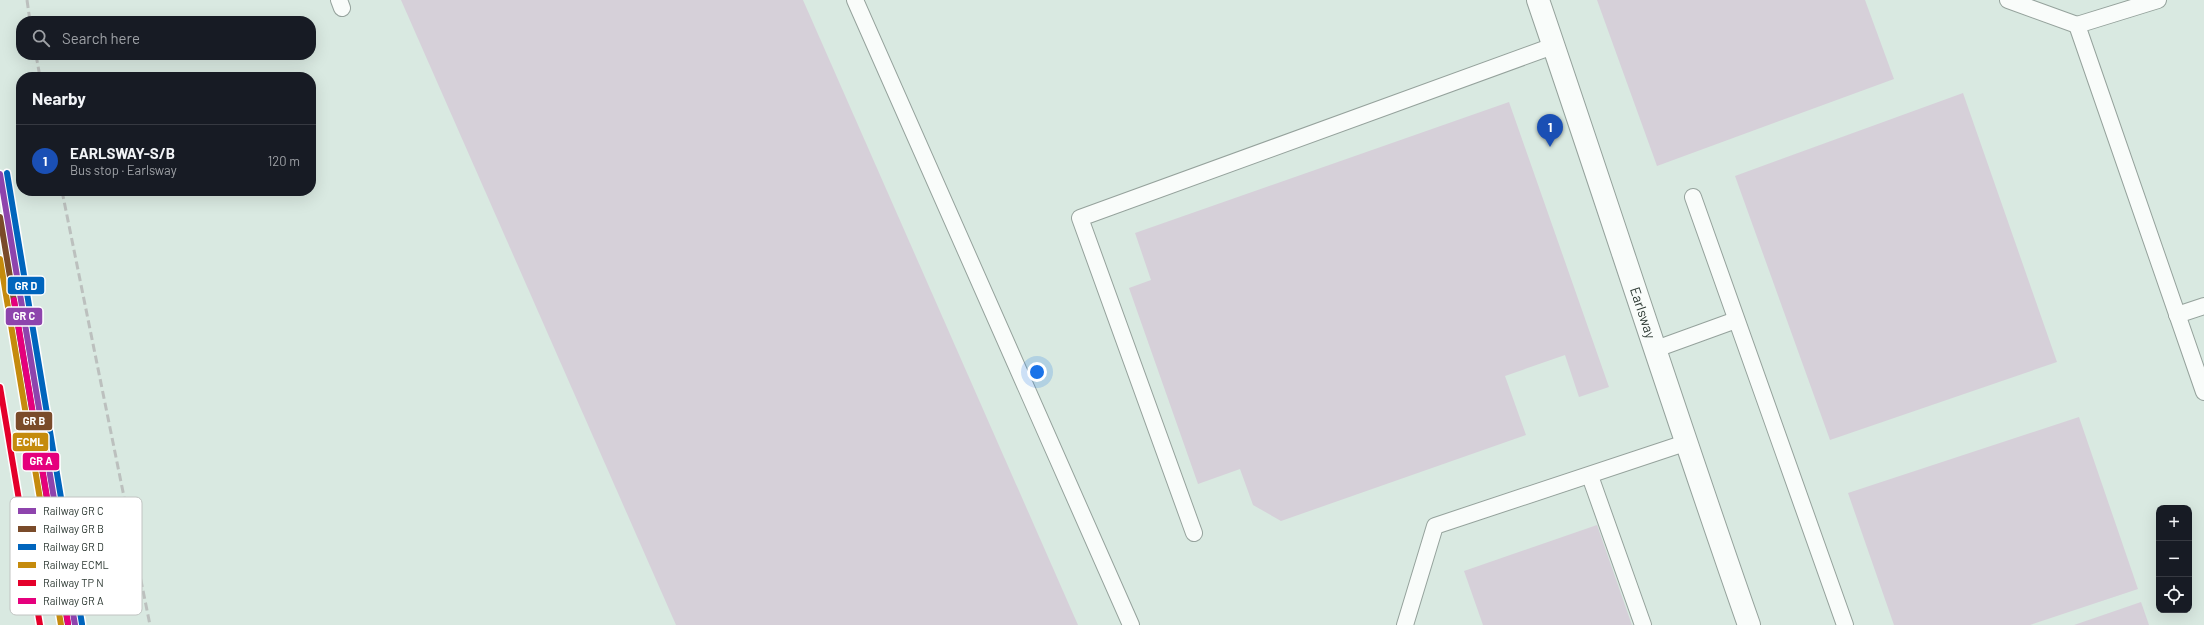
<!DOCTYPE html>
<meta charset="utf-8">
<style>
:root{--surface:#171b24;--page:#20242c;--text:#f1f3f6;--muted:#9ea1a6;--line:#363941;--accent:#6a7871}
body{margin:0;font-family:Barlow,sans-serif;background:var(--page);color:var(--text)}
.controls{position:absolute;right:12px;bottom:12px;display:grid;overflow:hidden;border-radius:8px;box-shadow:0 4px 16px #0002}
.controls button{width:36px;height:36px;display:grid;place-items:center;padding:0;border:0;border-bottom:1px solid var(--line);background:var(--surface);color:var(--text);font:20px sans-serif}
.you{position:absolute;left:1037px;top:372px;width:14px;height:14px;margin:-10px;border:3px solid #fff;border-radius:50%;background:#1a73e8;box-shadow:0 0 0 6px #1a73e833}
.badge{display:grid;place-items:center;width:26px;height:26px;border-radius:50%;background:var(--accent);color:#fff;font-size:13px;font-weight:700}
.pin{position:absolute;translate:-50% -33px;filter:drop-shadow(0 1px 2px #0008)}
.pin::after{content:'';position:absolute;top:21px;width:14px;height:12px;background:inherit;clip-path:polygon(0 0,100% 0,50% 100%)}
.list{margin:0;padding:0;list-style:none}
h2{display:flex;justify-content:space-between;align-items:center;height:52px;margin:0;padding:0 16px;font-size:17px}
h2 small{font-size:13px;font-weight:400;color:var(--muted)}
.list li{display:grid;grid-template-columns:26px 1fr auto;gap:12px;align-items:center;box-sizing:border-box;height:72px;padding:0 16px;border-top:1px solid var(--line)}
.list b{display:block;font-size:15px;white-space:nowrap}
.list p{margin:0;font-size:13px;white-space:nowrap;color:var(--muted)}
.list em{font-size:13px;font-style:normal;color:var(--muted)}
.icon{flex:none;width:22px;height:22px;fill:none;stroke:currentColor;stroke-width:2;stroke-linecap:round;stroke-linejoin:round}
.map{position:relative;flex:none;width:2204px;height:625px;overflow:hidden}
.search{position:absolute;background:var(--surface);box-shadow:0 4px 16px #0002;left:16px;top:16px;width:300px;height:44px;display:flex;align-items:center;gap:10px;box-sizing:border-box;padding:0 14px;border-radius:16px;color:var(--muted);font-size:15px}
.panel{position:absolute;background:var(--surface);box-shadow:0 4px 16px #0002;left:16px;top:72px;width:300px;height:124px;border-radius:16px}
.map>svg:first-child{display:block}
.building{fill:#d6d0d9}
.lines{fill:none;stroke-linecap:round;stroke-linejoin:round}
.lane-casing{stroke:#95a29c;stroke-width:18}
.street-casing{stroke:#95a29c;stroke-width:24}
.lane{stroke:#f9fcfa;stroke-width:16}
.street{stroke:#f9fcfa;stroke-width:22}
.rail{stroke:#bcc0be;stroke-width:3;stroke-dasharray:8 4;stroke-linecap:butt}
.rail-1-casing{stroke:#fff;stroke-width:9}
.rail-2-casing{stroke:#fff;stroke-width:9}
.rail-3-casing{stroke:#fff;stroke-width:9}
.rail-4-casing{stroke:#fff;stroke-width:9}
.rail-5-casing{stroke:#fff;stroke-width:9}
.rail-6-casing{stroke:#fff;stroke-width:9}
.rail-1{stroke:#8e44ad;stroke-width:6}
.rail-2{stroke:#7a4b2a;stroke-width:6}
.rail-3{stroke:#0065bd;stroke-width:6}
.rail-4{stroke:#c58b0d;stroke-width:6}
.rail-5{stroke:#e4002b;stroke-width:6}
.rail-6{stroke:#e5007d;stroke-width:6}
.labels{text-anchor:middle;stroke-width:3;stroke-linejoin:round;paint-order:stroke}
.street-label{font-size:14px;fill:#2f3b35;stroke:#fff}
.key{fill:#fff;stroke:#c1c4c2;stroke-width:1}
.key-label{font-size:11px;fill:#2f3b35}
.line-badge{stroke:#fff;stroke-width:1.5}
.badge-label{font-size:11px;text-anchor:middle;font-weight:bold;fill:#fff}
</style>
<div class="map">
<svg width="2204" height="625" viewBox="0 0 2204 625">
<rect width="100%" height="100%" fill="#d9e9e1"/>
<g class="building">
<path d="M401,0H803L1078,625H676Z"/>
<path d="M1597,0H1865L1894,79L1657,166Z"/>
<path d="M1963,93L2057,362L1830,440L1735,176Z"/>
<path d="M1509,102L1609,387L1579,397L1565,355L1505,376L1526,435L1281,521L1253,505L1240,469L1198,484L1129,288L1151,280L1135,233Z"/>
<path d="M2079,417L2138,589L2030,625H1894L1848,493Z"/>
<path d="M1597,525L1632,625H1483L1464,571Z"/>
<path d="M2141,602L2149,625H2074Z"/>
</g>
<g class="lines">
<defs>
<g id="lane">
<path d="M339,0L342,8"/>
<path d="M855,0L1131,625"/>
<path d="M2008,0L2077,25"/>
<path d="M2158,0L2077,25L2204,392"/>
<path d="M1693,197L1845,625"/>
<path d="M2177,315L2204,306"/>
<path d="M1656,349L1736,320"/>
<path d="M1590,476L1643,625"/>
<path d="M1194,533L1080,218L1553,46"/>
<path d="M1405,625L1435,526L1685,443"/>
</g>
<g id="street">
<path id="s1" d="M1538,0C1609,208 1676,417 1749,625"/>
</g>
</defs>
<use href="#lane" class="lane-casing"/>
<use href="#street" class="street-casing"/>
<use href="#lane" class="lane"/>
<use href="#street" class="street"/>
<g class="rail">
<path d="M27,0L30,21"/>
<path d="M36,55L40,77"/>
<path d="M62,191L150,625"/>
</g>
<defs>
<path id="rail-1" d="M0,174L75,625"/>
<path id="rail-2" d="M0,217L68,625"/>
<path id="rail-3" d="M7,173L82,624"/>
<path id="rail-4" d="M0,259L61,625"/>
<path id="rail-5" d="M0,387L40,625"/>
<path id="rail-6" d="M14,300L68,623"/>
</defs>
<use href="#rail-1" class="rail-1-casing"/>
<use href="#rail-2" class="rail-2-casing"/>
<use href="#rail-3" class="rail-3-casing"/>
<use href="#rail-4" class="rail-4-casing"/>
<use href="#rail-5" class="rail-5-casing"/>
<use href="#rail-6" class="rail-6-casing"/>
<use href="#rail-1" class="rail-1"/>
<use href="#rail-2" class="rail-2"/>
<use href="#rail-3" class="rail-3"/>
<use href="#rail-4" class="rail-4"/>
<use href="#rail-5" class="rail-5"/>
<use href="#rail-6" class="rail-6"/>
</g>
<g class="labels">
<g class="street-label">
<text dy="5" stroke="none"><textPath href="#s1" startOffset="330">Earlsway</textPath></text>
</g>
</g>
<rect x="10" y="497" width="132" height="118" rx="6" class="key"/>
<rect x="18" y="508" width="18" height="6" fill="#8e44ad"/>
<rect x="18" y="526" width="18" height="6" fill="#7a4b2a"/>
<rect x="18" y="544" width="18" height="6" fill="#0065bd"/>
<rect x="18" y="562" width="18" height="6" fill="#c58b0d"/>
<rect x="18" y="580" width="18" height="6" fill="#e4002b"/>
<rect x="18" y="598" width="18" height="6" fill="#e5007d"/>
<g class="key-label">
<text x="43" y="515">Railway GR C</text>
<text x="43" y="533">Railway GR B</text>
<text x="43" y="551">Railway GR D</text>
<text x="43" y="569">Railway ECML</text>
<text x="43" y="587">Railway TP N</text>
<text x="43" y="605">Railway GR A</text>
</g>
<g class="line-badge">
<rect x="7" y="276" width="38" height="19" rx="4" fill="#0065bd"/>
<rect x="5" y="307" width="38" height="19" rx="4" fill="#8e44ad"/>
<rect x="15" y="411" width="38" height="20" rx="4" fill="#7a4b2a"/>
<rect x="12" y="432" width="37" height="20" rx="4" fill="#c58b0d"/>
<rect x="22" y="452" width="38" height="19" rx="4" fill="#e5007d"/>
</g>
<g class="badge-label">
<text x="26" y="290">GR D</text>
<text x="24" y="320">GR C</text>
<text x="34" y="425">GR B</text>
<text x="30" y="446">ECML</text>
<text x="41" y="465">GR A</text>
</g>
</svg>
<div class="controls">
<button>+</button>
<button>−</button>
<button><svg class="icon" aria-label="locate" viewBox="0 0 24 24"><circle cx="12" cy="12" r="6"/><path d="M12 2v4M12 18v4M2 12h4M18 12h4"/></svg></button>
</div>
<div class="you"></div>
<div class="pin badge" style="left:1550px;top:147px;background:#1a4fb4">1</div>
<div class="search"><svg class="icon" aria-label="search" viewBox="0 0 24 24"><circle cx="10" cy="10" r="6"/><path d="M15 15l6 6"/></svg>Search here</div>
<section class="panel">
<h2>Nearby<small></small></h2>
<ul class="list">
<li><span class="badge" style="background:#1a4fb4">1</span><div><b>EARLSWAY-S/B</b><p>Bus stop · Earlsway</p></div><em>120 m</em></li>
</ul>
</section>
</div>
